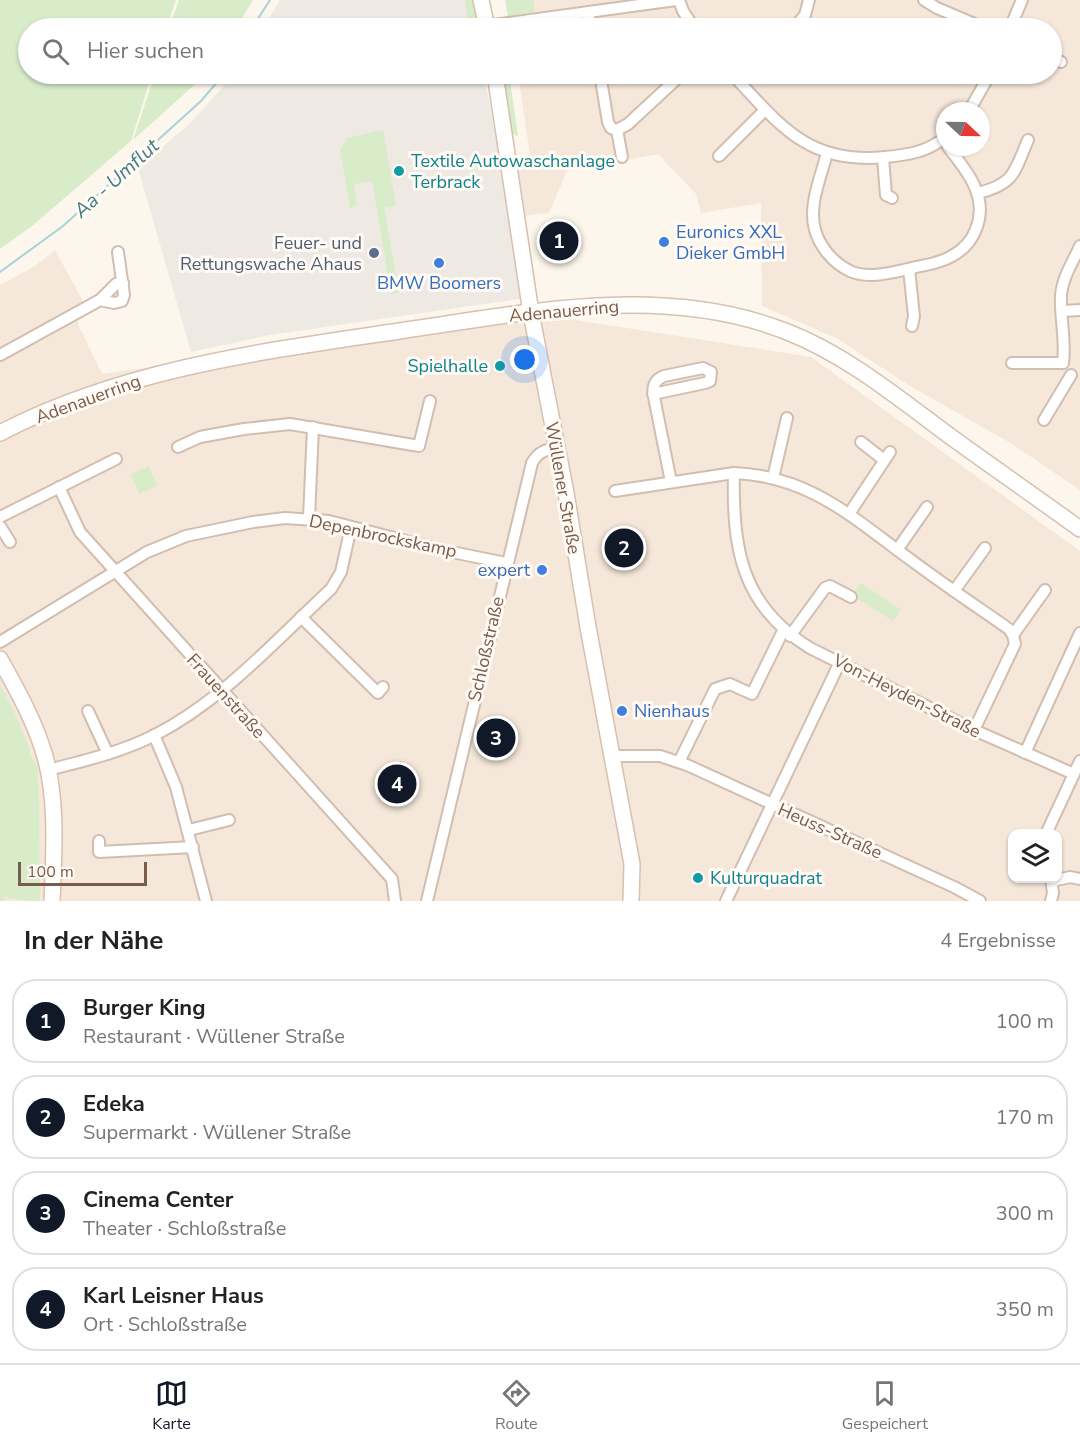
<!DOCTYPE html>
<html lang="de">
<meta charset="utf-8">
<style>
:root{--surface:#fff;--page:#f6f6f6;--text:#222;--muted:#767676;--line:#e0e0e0;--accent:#111827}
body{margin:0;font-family:"Nunito Sans",sans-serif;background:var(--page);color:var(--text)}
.controls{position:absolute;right:18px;bottom:18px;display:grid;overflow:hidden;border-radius:12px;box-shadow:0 2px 4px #0004}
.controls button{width:54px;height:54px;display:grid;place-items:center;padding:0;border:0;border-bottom:2px solid var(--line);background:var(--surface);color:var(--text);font:30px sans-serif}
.compass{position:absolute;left:936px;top:102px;width:54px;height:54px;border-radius:50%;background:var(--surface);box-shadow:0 2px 4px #0004;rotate:112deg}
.scale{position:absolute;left:18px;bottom:15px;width:129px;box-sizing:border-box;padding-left:6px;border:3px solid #7a5c4d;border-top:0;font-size:16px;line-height:21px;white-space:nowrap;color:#7a5c4d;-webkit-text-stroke:4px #fffaf3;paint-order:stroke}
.you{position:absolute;left:525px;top:360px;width:21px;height:21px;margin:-15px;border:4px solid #fff;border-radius:50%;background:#1a73e8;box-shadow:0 0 0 9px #1a73e833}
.badge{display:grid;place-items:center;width:39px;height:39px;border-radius:50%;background:var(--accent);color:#fff;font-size:20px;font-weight:700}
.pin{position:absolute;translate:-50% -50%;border:3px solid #fff;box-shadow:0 2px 6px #0006}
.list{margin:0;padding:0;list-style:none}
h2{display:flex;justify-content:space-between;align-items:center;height:78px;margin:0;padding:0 24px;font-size:26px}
h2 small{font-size:20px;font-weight:400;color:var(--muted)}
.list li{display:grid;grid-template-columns:39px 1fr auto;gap:18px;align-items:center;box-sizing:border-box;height:84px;margin:0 12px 12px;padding:0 12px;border:2px solid var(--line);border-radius:24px}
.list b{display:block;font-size:22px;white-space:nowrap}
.list p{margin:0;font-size:20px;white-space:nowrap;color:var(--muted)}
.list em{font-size:20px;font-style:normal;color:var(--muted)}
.icon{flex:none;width:33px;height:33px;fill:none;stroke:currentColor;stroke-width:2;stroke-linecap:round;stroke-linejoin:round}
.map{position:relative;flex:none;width:1080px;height:901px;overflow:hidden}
.search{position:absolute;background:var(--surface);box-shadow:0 2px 4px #0004;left:18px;right:18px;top:18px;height:66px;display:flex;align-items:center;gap:15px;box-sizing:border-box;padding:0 21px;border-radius:33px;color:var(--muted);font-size:22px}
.sheet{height:462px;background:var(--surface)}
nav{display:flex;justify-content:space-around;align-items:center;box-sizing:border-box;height:84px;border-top:2px solid var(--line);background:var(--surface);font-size:16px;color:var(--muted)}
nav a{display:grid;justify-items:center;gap:3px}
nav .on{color:var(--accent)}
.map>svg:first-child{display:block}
.residential{fill:#f5e8da;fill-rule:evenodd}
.industrial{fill:#efe9e4}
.green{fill:#d8ecc9}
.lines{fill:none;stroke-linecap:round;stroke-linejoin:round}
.stream{stroke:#a5d3da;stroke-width:2}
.street-casing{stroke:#d1beb0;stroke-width:14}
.secondary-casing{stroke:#d6c0b0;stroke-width:18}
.street{stroke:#fff;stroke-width:10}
.secondary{stroke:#fff;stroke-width:15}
.culture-dot{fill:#0f9aa8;stroke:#fffaf3;stroke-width:2}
.shop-dot{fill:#3f7fe0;stroke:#fffaf3;stroke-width:2}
.service-dot{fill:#5c6f8a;stroke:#fffaf3;stroke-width:2}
.labels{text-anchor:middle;stroke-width:6;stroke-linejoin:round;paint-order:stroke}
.culture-label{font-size:18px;fill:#0d838f;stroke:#fffaf3;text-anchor:start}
.shop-label{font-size:18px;fill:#366cbe;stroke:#fffaf3;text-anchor:start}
.service-label{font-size:18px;fill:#4e5e75;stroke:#fffaf3;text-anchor:end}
.street-label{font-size:18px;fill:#7a5c4d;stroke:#fffaf3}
.water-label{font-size:20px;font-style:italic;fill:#437c86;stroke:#fffaf3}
</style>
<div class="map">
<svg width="1080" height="901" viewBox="0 0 1080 901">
<rect width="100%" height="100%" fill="#fdf6ec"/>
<g class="residential">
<path d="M534,0H1080V490L1012,444L910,386L836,338L762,306L761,203L701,213L696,194L658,154L567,171L549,213L524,216L515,158L530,155L518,74H1052V28H510L508,17L535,12ZM945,111H981V147H945Z"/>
<path d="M55,250L83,301L78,324L102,374L531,313L811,357L1080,551V901H0V285L35,266ZM1012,834H1058V878H1012Z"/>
</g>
<g class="industrial">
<path d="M280,0H471L476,28H263Z"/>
<path d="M235,74H484L525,298L270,335L191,352L138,168L189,124Z"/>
</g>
<g class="green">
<path d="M0,0H176L166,28H28V74H152L131,141L32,226L0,249Z"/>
<path d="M179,0H253L236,28H169Z"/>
<path d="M465,0H473L478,28H469Z"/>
<path d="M505,0H534L535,12L508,17Z"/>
<path d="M155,74H204L192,87L133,140Z"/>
<path d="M501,74H509L518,136L512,134Z"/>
<path d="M383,130L396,206L384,208L399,292L391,294L372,181L354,184L357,205L350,208L340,150L347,138Z"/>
<path d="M149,466L157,486L139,494L131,474Z"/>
<path d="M861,583L901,610L893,621L852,595Z"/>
<path d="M0,685L14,711L30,750V755L37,767L39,798L40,901H27L5,897L4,901H0Z"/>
</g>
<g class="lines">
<g class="stream">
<path d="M252,28L270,0"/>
<path d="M0,272L63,226L201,101L224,74"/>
</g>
<defs>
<g id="street">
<path d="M679,0L683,11L694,28"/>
<path d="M924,0L937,8L984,28"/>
<path d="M588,12L591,28"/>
<path d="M486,26L676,0"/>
<path d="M794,28L805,15L809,0"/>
<path d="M1010,28L1022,0"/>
<path d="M1052,58L1061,62"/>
<path d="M600,74L608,122L611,128L617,130L628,124L682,74"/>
<path d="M732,74C780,125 808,165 885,157C907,155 928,152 945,137"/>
<path d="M969,111L990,74"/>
<path d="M617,130L622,157"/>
<path d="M827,153C821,177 808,205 815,230C820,247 833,263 850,271C867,279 890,273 908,269C923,265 939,264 952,256C963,250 972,240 976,229C989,197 967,171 948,147"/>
<path d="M719,156L765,110"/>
<path d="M883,158L886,195L892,198"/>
<path d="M978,193C1015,184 1014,172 1028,140"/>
<path d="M909,269L914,316L912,326"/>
<path d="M100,300L116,284L123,283"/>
<path d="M1062,311L1080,310"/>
<path d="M0,355L100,300L114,303L122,301L124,295L118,252"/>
<path d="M1012,363H1063C1066,340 1060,319 1061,296C1062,278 1073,262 1080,246"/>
<path d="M653,394L705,383L710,381L711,372L703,368L664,376C654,380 652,387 654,397L671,482"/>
<path d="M1044,420L1071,375"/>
<path d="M861,442L884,460"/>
<path d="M178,447L200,437L244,429L290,424L419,446L430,401"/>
<path d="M734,473C732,547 741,606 810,648L974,730L1074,774"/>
<path d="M773,478L787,418"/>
<path d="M59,487L80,532L392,879L395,901"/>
<path d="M615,491L734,473C810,476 853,518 911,560C943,584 976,606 1009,629L1013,635L1015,644L974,730"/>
<path d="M849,514L890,452"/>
<path d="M0,517L116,459"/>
<path d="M309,518L313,427"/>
<path d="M0,526L10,542"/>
<path d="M897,550L927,507"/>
<path d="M954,591L985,548"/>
<path d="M301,617L378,693L383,687"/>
<path d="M1013,635L1045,590"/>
<path d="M790,636L825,588L830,586L851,597"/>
<path d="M0,642L147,552L186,536L253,522L285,518L329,521L437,549L506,563"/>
<path d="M88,711L108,754"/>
<path d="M154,735L176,787L206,901"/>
<path d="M1025,753L1080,633"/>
<path d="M612,756H660L687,765L954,887L980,901"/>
<path d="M679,762L715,689L730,684L752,694L784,629"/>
<path d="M48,770C84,761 121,752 153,736C222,701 275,641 331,589L341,572L351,527"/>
<path d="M189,830L229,820"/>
<path d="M1046,834L1080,761"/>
<path d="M99,841V852L193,847"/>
<path d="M1051,878L1053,893L1051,901"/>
<path d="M1052,881L1070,877L1080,879"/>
<path d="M427,901L532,463C538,452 545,450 557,447"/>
<path d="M726,901L840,662"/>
</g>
<g id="secondary">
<path d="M481,0L487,28"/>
<path d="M495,74L531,313L566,493L588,627L632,864L631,901"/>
<path d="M0,433C123,369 264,351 399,331C526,313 661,283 785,331C845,354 896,396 947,434C991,466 1036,497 1080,529"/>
<path d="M0,659C16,688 33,718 43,750C58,796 54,853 52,901"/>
</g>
</defs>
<use href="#street" class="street-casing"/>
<use href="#secondary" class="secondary-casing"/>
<use href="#street" class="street"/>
<use href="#secondary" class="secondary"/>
</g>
<g class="culture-dot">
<circle cx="399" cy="171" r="6"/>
<circle cx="500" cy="366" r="6"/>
<circle cx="698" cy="878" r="6"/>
</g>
<g class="shop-dot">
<circle cx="664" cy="242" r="6"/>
<circle cx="439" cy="263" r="6"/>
<circle cx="542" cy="570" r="6"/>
<circle cx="622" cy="711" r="6"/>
</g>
<circle class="service-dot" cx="374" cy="253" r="6"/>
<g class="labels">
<g class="culture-label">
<text x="411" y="167">Textile Autowaschanlage<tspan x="411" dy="21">Terbrack</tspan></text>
<text x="488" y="372" text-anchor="end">Spielhalle</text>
<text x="710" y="884">Kulturquadrat</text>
</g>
<g class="shop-label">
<text x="676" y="238">Euronics XXL<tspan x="676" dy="21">Dieker GmbH</tspan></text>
<text x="439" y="289" text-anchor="middle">BMW Boomers</text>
<text x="530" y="576" text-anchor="end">expert</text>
<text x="634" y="717">Nienhaus</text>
</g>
<g class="service-label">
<text x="362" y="249">Feuer- und<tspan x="362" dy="21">Rettungswache Ahaus</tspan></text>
</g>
<g class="street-label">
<text transform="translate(564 311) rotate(-5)" y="6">Adenauerring</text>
<text transform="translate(88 399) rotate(-20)" y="6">Adenauerring</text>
<text transform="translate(563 488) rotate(80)" y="6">Wüllener Straße</text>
<text transform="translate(383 536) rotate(12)" y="6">Depenbrockskamp</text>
<text transform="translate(486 649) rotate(-77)" y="6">Schloßstraße</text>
<text transform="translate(226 696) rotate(48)" y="6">Frauenstraße</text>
<text transform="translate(907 696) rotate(27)" y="6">Von-Heyden-Straße</text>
<text transform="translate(830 831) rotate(24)" y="6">Heuss-Straße</text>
</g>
<g class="water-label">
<text transform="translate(116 178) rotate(-42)" y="7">Aa - Umflut</text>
</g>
</g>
</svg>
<div class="controls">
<button><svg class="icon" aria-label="layers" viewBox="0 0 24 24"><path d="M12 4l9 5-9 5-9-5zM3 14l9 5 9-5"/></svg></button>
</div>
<svg class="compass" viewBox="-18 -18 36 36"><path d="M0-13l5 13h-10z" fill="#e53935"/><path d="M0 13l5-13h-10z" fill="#767676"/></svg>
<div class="scale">100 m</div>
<div class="you"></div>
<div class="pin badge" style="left:559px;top:241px">1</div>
<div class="pin badge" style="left:624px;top:548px">2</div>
<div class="pin badge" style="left:496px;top:738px">3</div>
<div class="pin badge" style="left:397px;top:784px">4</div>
<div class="search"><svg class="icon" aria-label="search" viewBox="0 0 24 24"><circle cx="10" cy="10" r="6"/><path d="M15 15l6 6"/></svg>Hier suchen</div>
</div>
<section class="sheet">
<h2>In der Nähe<small>4 Ergebnisse</small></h2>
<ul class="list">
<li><span class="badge">1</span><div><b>Burger King</b><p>Restaurant · Wüllener Straße</p></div><em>100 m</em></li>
<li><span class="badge">2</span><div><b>Edeka</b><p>Supermarkt · Wüllener Straße</p></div><em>170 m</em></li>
<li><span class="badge">3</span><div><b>Cinema Center</b><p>Theater · Schloßstraße</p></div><em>300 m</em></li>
<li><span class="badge">4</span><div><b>Karl Leisner Haus</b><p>Ort · Schloßstraße</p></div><em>350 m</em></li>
</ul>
</section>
<nav>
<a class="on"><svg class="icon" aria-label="map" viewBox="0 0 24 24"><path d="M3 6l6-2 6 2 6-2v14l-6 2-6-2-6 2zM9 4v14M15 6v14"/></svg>Karte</a>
<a><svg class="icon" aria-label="directions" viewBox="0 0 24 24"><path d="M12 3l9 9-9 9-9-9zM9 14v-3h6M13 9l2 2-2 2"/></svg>Route</a>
<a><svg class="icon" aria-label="saved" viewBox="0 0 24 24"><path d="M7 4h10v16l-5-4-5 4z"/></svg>Gespeichert</a>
</nav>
